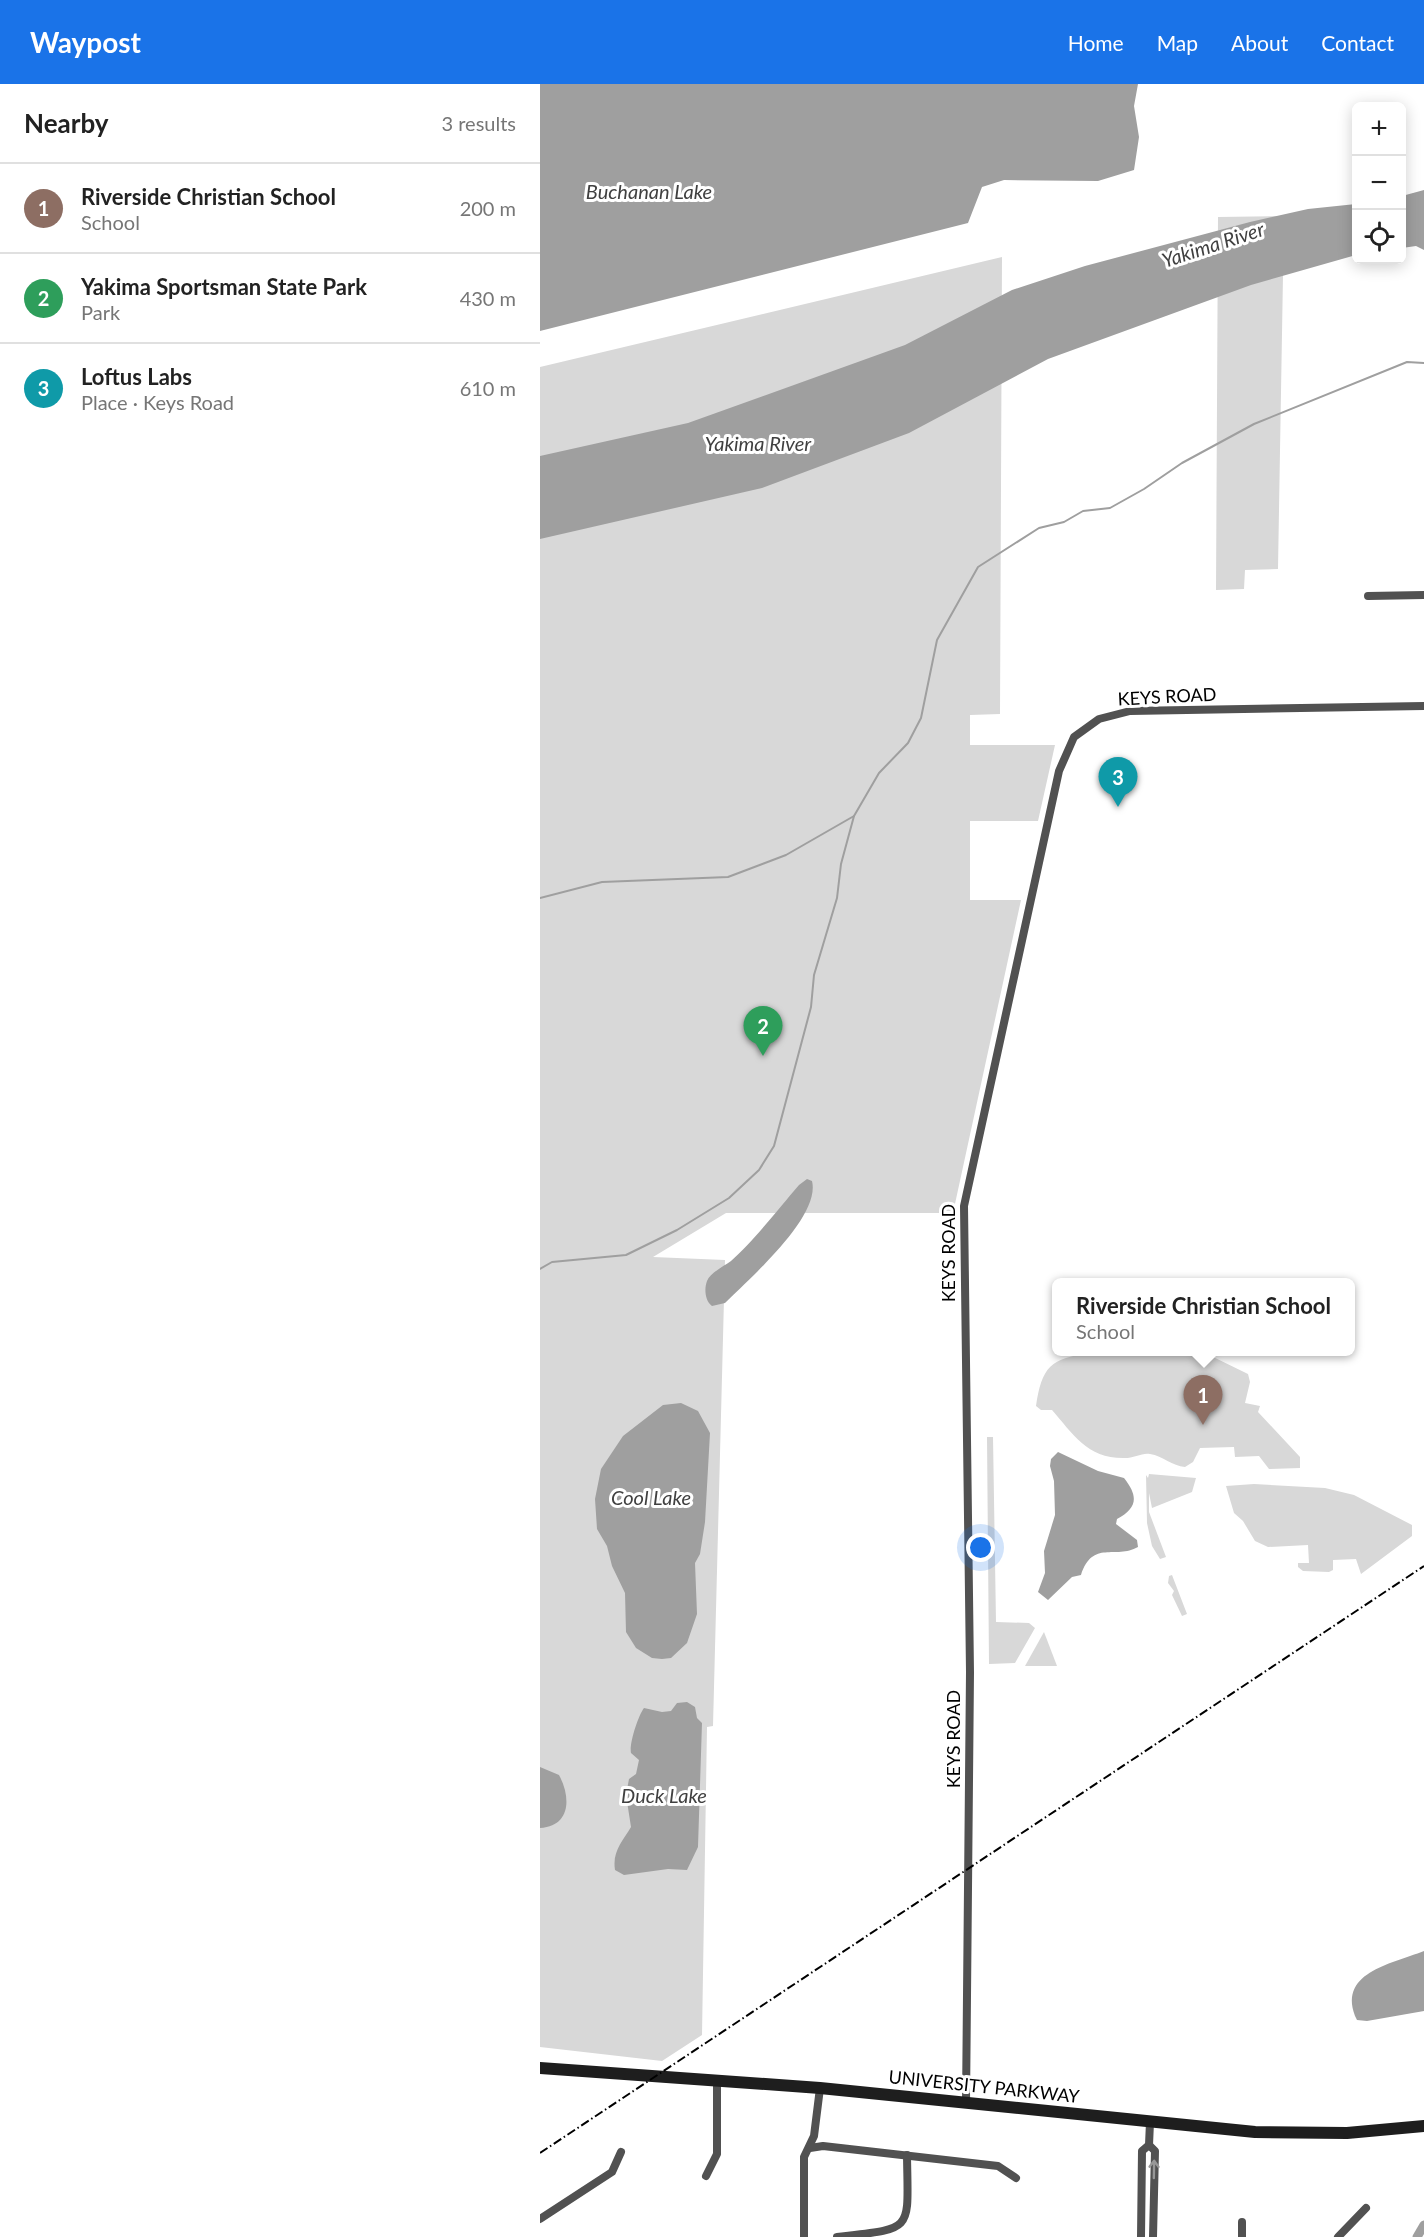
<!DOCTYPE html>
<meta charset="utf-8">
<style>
:root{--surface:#fff;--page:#f6f6f6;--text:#222;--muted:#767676;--line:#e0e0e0;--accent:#1a73e8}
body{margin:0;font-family:Lato,sans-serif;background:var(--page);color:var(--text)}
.controls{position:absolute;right:18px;top:18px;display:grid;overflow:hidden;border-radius:9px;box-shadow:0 3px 15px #0003}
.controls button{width:54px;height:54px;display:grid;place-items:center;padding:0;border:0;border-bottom:2px solid var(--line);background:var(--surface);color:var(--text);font:30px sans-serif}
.you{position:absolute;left:441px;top:1464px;width:21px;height:21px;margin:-15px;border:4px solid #fff;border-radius:50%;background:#1a73e8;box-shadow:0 0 0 9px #1a73e833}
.badge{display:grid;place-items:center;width:39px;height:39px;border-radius:50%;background:var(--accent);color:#fff;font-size:20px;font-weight:700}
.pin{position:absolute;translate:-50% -50px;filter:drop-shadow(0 2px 3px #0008)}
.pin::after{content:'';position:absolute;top:32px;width:21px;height:18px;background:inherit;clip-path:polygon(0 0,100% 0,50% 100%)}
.popup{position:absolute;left:512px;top:1194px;width:303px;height:78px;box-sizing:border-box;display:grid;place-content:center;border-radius:9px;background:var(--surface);filter:drop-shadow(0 2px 4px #0005);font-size:20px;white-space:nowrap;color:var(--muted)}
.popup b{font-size:22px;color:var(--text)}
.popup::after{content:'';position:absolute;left:50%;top:100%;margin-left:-12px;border:12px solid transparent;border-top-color:var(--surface)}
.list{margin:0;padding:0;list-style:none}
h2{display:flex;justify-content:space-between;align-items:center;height:78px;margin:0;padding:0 24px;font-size:26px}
h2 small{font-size:20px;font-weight:400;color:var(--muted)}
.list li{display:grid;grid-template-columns:39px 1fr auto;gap:18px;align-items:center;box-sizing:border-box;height:90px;padding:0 24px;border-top:2px solid var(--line)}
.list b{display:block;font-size:22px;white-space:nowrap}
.list p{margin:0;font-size:20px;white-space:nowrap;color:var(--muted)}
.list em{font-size:20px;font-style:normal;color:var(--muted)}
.icon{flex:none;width:33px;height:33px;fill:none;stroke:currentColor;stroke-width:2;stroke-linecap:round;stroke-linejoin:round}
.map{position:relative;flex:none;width:884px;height:2153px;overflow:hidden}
header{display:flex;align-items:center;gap:36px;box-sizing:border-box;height:84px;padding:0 30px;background:var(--accent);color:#fff}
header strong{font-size:28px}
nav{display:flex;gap:33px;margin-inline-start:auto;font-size:21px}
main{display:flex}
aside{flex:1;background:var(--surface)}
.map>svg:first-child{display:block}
.green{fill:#d8d8d8}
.water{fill:#9f9f9f}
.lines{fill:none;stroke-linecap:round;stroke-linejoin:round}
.stream{stroke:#9f9f9f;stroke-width:2}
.canal{stroke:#9f9f9f;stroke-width:9}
.minor{stroke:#515151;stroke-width:8}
.secondary{stroke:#1e1e1e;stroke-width:12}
.rail{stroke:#000;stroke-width:2;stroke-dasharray:9 3 1.5 3;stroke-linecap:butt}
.oneway{stroke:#979797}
.labels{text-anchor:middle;stroke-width:6;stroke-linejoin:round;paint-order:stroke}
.street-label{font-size:18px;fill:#000;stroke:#fff}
.water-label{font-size:20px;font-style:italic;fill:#404040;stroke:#fff}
</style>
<header>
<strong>Waypost</strong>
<nav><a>Home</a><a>Map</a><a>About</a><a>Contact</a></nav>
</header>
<main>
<aside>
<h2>Nearby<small>3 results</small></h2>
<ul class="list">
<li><span class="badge" style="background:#8d6e63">1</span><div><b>Riverside Christian School</b><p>School</p></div><em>200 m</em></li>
<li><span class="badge" style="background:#2e9e5b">2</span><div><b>Yakima Sportsman State Park</b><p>Park</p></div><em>430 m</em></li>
<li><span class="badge" style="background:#0f9aa8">3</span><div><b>Loftus Labs</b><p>Place · Keys Road</p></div><em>610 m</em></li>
</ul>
</aside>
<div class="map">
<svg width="884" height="2153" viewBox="0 0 884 2153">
<rect width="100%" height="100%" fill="#fff"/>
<g class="green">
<path d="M744,132L738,485L705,486L704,505L676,506L678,133Z"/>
<path d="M462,173L460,630L430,631V661H515L498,737H430V816H481L413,1129H186L113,1173L185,1176L173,1642L167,1643L162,1951L122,1977L0,1963V283Z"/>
<path d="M551,1269L667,1270L708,1290L710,1298L705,1319L720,1322L718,1328L760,1373V1384L729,1385L719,1372L695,1373L694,1363L660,1364L653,1378L645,1383C632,1382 623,1372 610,1370C603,1368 592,1375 583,1374C547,1374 533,1350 512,1326H501L496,1322C502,1283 510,1274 551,1269Z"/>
<path d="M447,1353H453L456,1538L489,1539L495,1544L475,1579L449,1580Z"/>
<path d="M609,1390L656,1394L652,1408L612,1424L609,1409V1428L626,1473L620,1475L612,1462L607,1439L606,1391L608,1394Z"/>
<path d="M714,1400L785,1404L814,1411L872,1441V1452L821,1490L816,1475L793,1476V1486L789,1488L763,1487L758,1483V1479H769L768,1461L728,1463L715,1457L703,1437L694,1429L686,1402Z"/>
<path d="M632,1491L647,1530L642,1532L632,1511L634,1507L628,1499L629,1492Z"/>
<path d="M504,1548L517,1582H485Z"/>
</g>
<g class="water">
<path d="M0,0H598L594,22L599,53L594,86L558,97L464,96L442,103L428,139L0,247Z"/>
<path d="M884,106V166L876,162L862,164V112Z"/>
<path d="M816,120V171L711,201L508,275L369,349L222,404L0,455V372L148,339L365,261L472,206L545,182L710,138L768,125Z"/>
<path d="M267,1095L272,1097C281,1133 209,1195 185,1219L172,1222C165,1217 164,1205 167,1197C170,1189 184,1182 191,1177C212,1159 240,1123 259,1101Z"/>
<path d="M141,1319L158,1327L170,1349L165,1438L160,1470L155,1479L157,1530L147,1559L131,1574L122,1575L112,1574L96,1564L86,1548L85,1509L72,1482L67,1462L57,1445L55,1415L61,1385L83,1352L123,1321Z"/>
<path d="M518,1368L558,1387L584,1394C599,1413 597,1424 577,1435L576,1440L597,1456L598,1463C575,1476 553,1455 541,1491L532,1493L508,1516L498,1508L505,1489L504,1467L515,1431L514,1397L510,1382L511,1375Z"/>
<path d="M147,1618L155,1623L157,1634L162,1639L158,1763L147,1786L128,1785L84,1791L75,1786C72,1767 83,1757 91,1743L86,1711L89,1695L96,1690L99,1676L91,1669C89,1660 98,1632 104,1624L122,1628L131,1627L137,1619Z"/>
<path d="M0,1683L19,1691C31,1713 31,1742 0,1744Z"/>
<path d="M884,1867V1927L827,1937L817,1936C795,1889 851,1880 884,1867Z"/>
</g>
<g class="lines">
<g class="stream">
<path d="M0,814L62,798L188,793L246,771L314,732L339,689L368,659L381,634L397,556L438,483L499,444L524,438L543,427L570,424L604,405L642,379L714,340L867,278L884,279"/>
<path d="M0,1185L12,1178L86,1171L137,1146L189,1114L219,1086L234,1062L271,923L274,891L297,814L301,780L314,732"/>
</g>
<path class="canal" d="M877,2153L884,2141"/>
<g class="minor">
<path d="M828,512L884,511"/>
<path d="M426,2020L430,1588L424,1122L519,687L534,653L559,635L590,627L884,622"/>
<path d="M609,2061L615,2067L613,2153"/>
<path d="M270,2064L283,2062L458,2082L476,2094"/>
<path d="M166,2092L177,2070V1997"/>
<path d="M0,2135L72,2088L81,2068"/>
<path d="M264,2153V2073L274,2052L280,2004"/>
<path d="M297,2153C375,2144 368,2149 367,2071"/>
<path d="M601,2153L602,2067L609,2061L610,2038"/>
<path d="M702,2153V2138"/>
<path d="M798,2153L826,2124"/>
</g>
<path class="secondary" d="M0,1984L280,2004L715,2048L807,2049L884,2042"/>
<path class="rail" d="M0,2069L884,1482"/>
</g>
<defs><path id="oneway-shaft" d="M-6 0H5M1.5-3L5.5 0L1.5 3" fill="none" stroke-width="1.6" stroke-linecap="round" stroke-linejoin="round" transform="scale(1.5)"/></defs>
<use class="oneway" href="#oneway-shaft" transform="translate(614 2085) rotate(-89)"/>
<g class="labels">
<g class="street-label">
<text transform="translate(627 613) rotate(-3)" y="6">KEYS ROAD</text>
<text transform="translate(409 1169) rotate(-90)" y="6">KEYS ROAD</text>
<text transform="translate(414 1655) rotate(-90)" y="6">KEYS ROAD</text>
<text transform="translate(444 2003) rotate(6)" y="6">UNIVERSITY PARKWAY</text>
</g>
<g class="water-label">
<text x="109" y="115">Buchanan Lake</text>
<text transform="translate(673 161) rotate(-18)" y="7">Yakima River</text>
<text x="218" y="367">Yakima River</text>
<text x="111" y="1421">Cool Lake</text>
<text x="124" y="1719">Duck Lake</text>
</g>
</g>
</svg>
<div class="controls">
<button>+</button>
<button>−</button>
<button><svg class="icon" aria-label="locate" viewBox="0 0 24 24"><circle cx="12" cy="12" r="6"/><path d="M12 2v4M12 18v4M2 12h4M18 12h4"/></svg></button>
</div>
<div class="you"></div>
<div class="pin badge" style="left:663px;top:1341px;background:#8d6e63">1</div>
<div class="popup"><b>Riverside Christian School</b>School</div>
<div class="pin badge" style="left:223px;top:972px;background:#2e9e5b">2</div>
<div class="pin badge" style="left:578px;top:723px;background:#0f9aa8">3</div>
</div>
</main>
